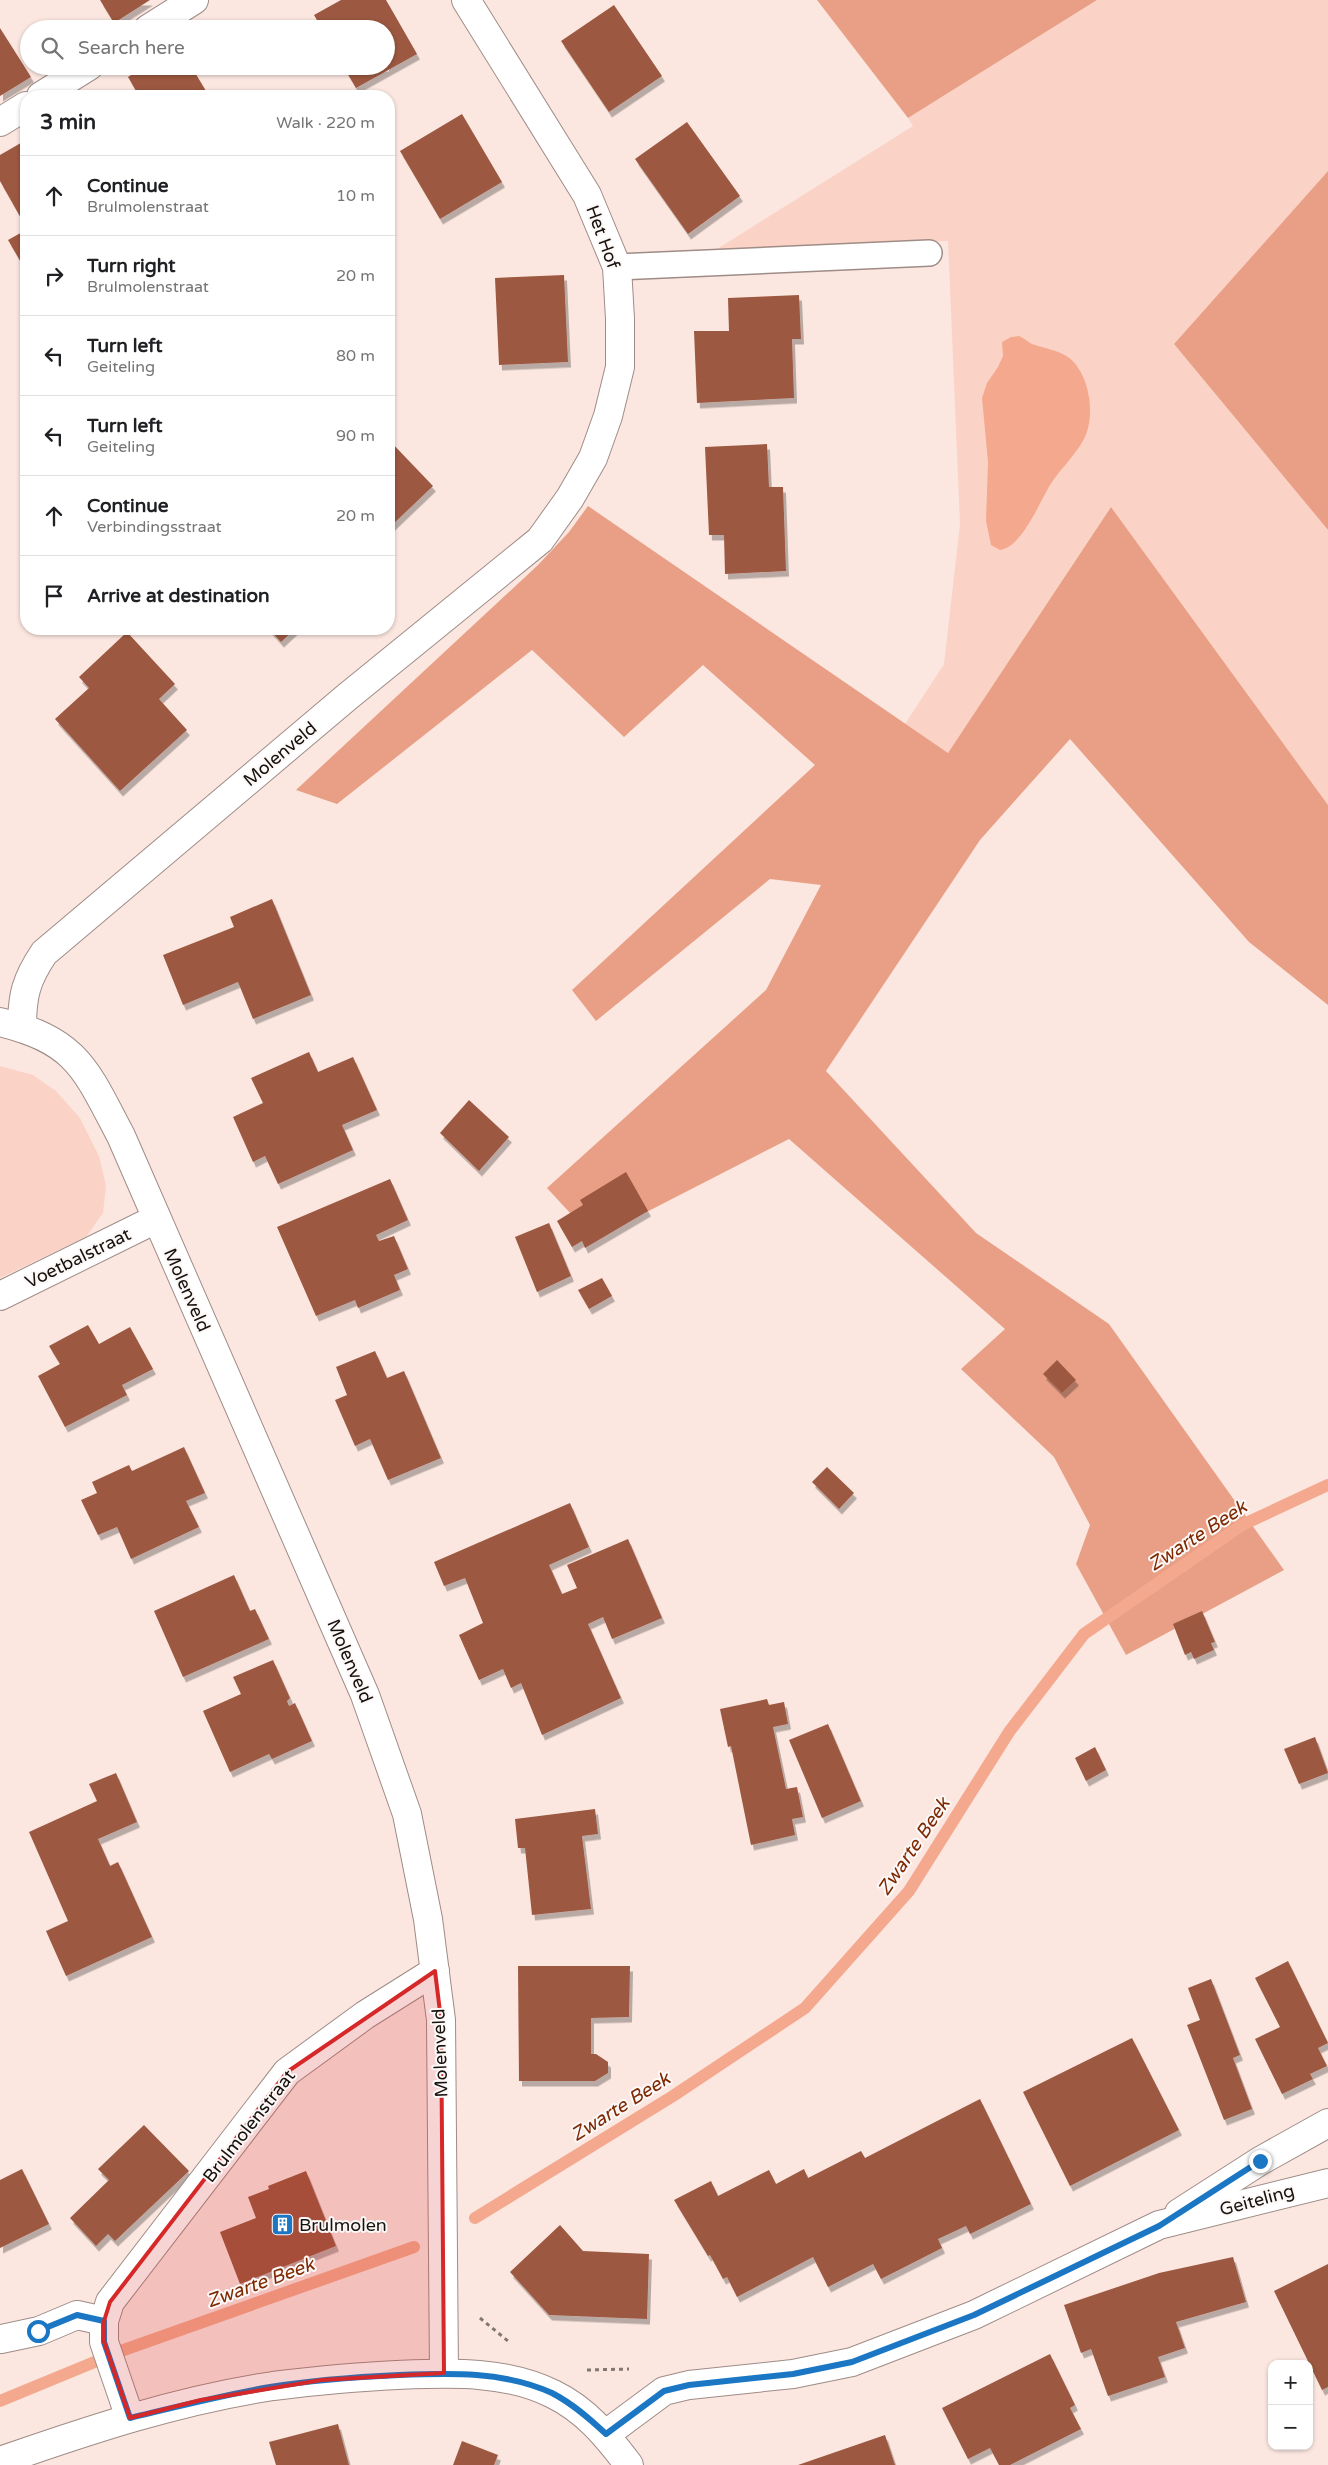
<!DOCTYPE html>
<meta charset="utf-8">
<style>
:root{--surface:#fff;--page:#f2f2f2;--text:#202124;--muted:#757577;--line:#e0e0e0}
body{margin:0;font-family:"Varela Round",sans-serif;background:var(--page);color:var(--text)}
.controls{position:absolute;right:15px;bottom:15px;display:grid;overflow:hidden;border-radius:10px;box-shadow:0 1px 4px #0004}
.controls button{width:45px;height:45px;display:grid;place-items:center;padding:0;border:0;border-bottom:1px solid var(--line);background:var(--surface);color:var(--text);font:25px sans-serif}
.stop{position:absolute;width:15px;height:15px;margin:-11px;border:4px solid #1b77c4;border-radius:50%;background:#fff}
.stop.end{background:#1b77c4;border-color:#fff;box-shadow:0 1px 5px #0008}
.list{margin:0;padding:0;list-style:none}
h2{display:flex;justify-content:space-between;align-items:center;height:65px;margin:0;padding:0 20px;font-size:21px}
h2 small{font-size:16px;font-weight:400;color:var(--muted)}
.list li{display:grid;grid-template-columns:32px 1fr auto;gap:15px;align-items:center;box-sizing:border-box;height:80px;padding:0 20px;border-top:1px solid var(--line)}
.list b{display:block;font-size:19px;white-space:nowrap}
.list p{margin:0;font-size:16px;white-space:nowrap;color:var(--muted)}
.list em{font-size:16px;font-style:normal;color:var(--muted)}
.icon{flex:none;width:28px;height:28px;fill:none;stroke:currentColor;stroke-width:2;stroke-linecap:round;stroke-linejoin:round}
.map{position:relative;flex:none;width:1328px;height:2465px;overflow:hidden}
.search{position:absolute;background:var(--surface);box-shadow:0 1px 4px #0004;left:20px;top:20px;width:375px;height:55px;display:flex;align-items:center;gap:12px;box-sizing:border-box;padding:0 18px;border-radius:28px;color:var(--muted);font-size:19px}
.panel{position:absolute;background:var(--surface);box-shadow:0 1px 4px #0004;left:20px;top:90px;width:375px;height:545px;border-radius:20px}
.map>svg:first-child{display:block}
.green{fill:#fbd3c6}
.forest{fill:#e99f85}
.water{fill:#f4a98f}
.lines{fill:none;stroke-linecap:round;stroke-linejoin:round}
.stream{stroke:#f4a98f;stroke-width:12}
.building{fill:#9c5841;filter:url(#shadow)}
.service-casing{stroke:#9f8c86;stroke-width:28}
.minor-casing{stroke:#9f8c86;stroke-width:30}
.tertiary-casing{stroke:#9f8c86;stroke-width:30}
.path{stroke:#827671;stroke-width:3;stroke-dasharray:4 4;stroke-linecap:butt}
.service{stroke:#fff;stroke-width:25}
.minor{stroke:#fff;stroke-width:28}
.tertiary{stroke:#fff;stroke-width:28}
.route{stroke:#1b77c4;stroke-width:6}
.marked{fill:#d62828;fill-opacity:0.2;stroke:#d62828;stroke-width:4;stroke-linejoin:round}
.labels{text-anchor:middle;stroke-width:4;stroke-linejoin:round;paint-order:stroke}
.street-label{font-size:18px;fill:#17110e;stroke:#fcf8f7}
.poi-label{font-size:18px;fill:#17110e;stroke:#fcf8f7;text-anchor:start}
.water-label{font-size:19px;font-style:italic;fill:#7e2801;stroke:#fcf8f7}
</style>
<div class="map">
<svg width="1328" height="2465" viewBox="0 0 1328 2465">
<defs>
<filter id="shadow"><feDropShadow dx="3" dy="5.5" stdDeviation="0" flood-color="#0004"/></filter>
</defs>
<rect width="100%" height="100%" fill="#fbe7e0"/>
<g class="green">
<path d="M1097,0H1328V171L1174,344L1328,530V805L1111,507L948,753L905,724L944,664L960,524L948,241L717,249L913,126L908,118Z"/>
<path d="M0,1066L33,1075L56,1091L80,1118L99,1156L106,1186L103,1213L86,1237L0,1278Z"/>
</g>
<g class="forest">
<path d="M817,0H1097L908,118Z"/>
<path d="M1328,171V530L1174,344Z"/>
<path d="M588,506L948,753L1111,507L1328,805V1005L1249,942L1070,739L980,840L826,1071L976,1233L1109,1324L1284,1570L1126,1655L1076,1564L1090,1525L1054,1457L961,1369L1005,1329L789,1139L594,1239L547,1188L766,990L821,885L770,879L596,1021L572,990L815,765L703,665L624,737L532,650L337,804L296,790L538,565L569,532Z"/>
</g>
<path class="water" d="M1019,336C1024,338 1028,342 1032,344C1044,348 1057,350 1068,357C1090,373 1096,416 1084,439C1075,456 1060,469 1050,485C1040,502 1021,548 1000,550L991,545L986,521L988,462L982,398L987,383L998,367L1003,356L1002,342L1011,337Z"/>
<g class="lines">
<g class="stream">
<path d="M475,2218L673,2096L805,2008L909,1891L1009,1732L1084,1634L1242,1525L1328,1485"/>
<path d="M118,2352L414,2247"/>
<path d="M0,2401L97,2361"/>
</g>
</g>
<g class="building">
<path d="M100,0H150L114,23Z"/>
<path d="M341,0H386L417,54L356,88L343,66H386V29H322L314,15Z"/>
<path d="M614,5L662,76L609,112L561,41Z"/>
<path d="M0,28L31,77L0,96Z"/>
<path d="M145,66H191L209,96H139L128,77Z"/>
<path d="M462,114L502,182L440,219L400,151Z"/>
<path d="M687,122L740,196L688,234L635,159Z"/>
<path d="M26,140V227L0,181V155Z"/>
<path d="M26,230V261L22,264L8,240Z"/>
<path d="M564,275L568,362L499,365L495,278Z"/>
<path d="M799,295L801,339H792L794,398L697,403L694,331H729L728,298Z"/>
<path d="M389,440L433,486L389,528Z"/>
<path d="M767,444L769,487H783L786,571L725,574L724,535H709L705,447Z"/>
<path d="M269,629H295L281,642Z"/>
<path d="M127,632L175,684L159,699L187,730L120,791L55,719L89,688L79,677Z"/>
<path d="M272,899L311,995L253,1019L238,982L183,1005L163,955L234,927L230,917Z"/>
<path d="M309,1052L318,1072L353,1057L377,1110L342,1125L353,1150L278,1184L265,1156L253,1162L233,1117L263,1103L251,1078Z"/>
<path d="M469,1100L509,1137L479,1171L440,1133Z"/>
<path d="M626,1172L648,1211L585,1248L582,1241L572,1247L557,1221L583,1205L580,1200Z"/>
<path d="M390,1179L408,1220L376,1235L379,1241L394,1236L408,1269L394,1275L400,1290L358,1308L355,1300L316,1316L277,1227Z"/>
<path d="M549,1223L571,1276L537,1292L515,1237Z"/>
<path d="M602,1278L612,1296L589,1309L578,1290Z"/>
<path d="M88,1325L99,1344L130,1327L153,1369L122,1385L127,1395L65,1427L38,1376L60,1364L49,1346Z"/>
<path d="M375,1351L387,1378L404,1371L441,1458L388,1480L370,1439L355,1446L335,1400L347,1395L336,1367Z"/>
<path d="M1057,1360L1076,1380L1062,1393L1043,1374Z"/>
<path d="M184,1447L205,1493L186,1501L199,1527L131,1559L117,1527L98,1535L81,1500L97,1493L92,1482L129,1465L132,1471Z"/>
<path d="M827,1467L854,1493L839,1509L812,1482Z"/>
<path d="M570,1503L589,1547L549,1565L562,1594L577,1588L567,1565L628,1539L662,1618L612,1639L603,1617L588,1624L621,1698L542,1735L521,1683L511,1688L503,1669L479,1680L459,1635L483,1623L465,1578L444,1586L434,1562Z"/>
<path d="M234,1575L250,1611L255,1609L269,1639L183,1677L154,1611Z"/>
<path d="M1202,1611L1215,1642L1211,1643L1214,1650L1194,1659L1191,1652L1185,1655L1173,1624Z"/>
<path d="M273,1660L290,1698L287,1701L289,1706L295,1703L312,1741L272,1759L269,1754L230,1772L203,1711L241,1694L233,1677Z"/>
<path d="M767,1699L769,1705L784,1702L788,1724L773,1727L786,1789L797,1787L803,1817L792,1819L795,1835L751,1845L731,1746L728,1747L720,1709Z"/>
<path d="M828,1724L861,1801L822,1818L789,1740Z"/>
<path d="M1315,1737L1328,1773L1299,1784L1284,1749Z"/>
<path d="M1095,1747L1106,1770L1086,1781L1075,1758Z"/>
<path d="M116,1773L137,1822L98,1839L110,1866L118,1862L152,1937L66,1976L46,1931L68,1921L29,1832L97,1801L89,1784Z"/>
<path d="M595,1809L598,1834L582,1836L591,1909L532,1915L525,1848H518L515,1819Z"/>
<path d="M1288,1961L1328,2043L1318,2048L1327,2066L1310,2074L1313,2079L1282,2094L1255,2039L1280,2027L1255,1978Z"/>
<path d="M518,1966H630L629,2017L591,2018V2054H596L608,2062V2073L595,2081H519Z"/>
<path d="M1211,1979L1240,2055L1233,2058L1252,2109L1224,2120L1187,2025L1200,2020L1188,1988Z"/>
<path d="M1132,2038L1179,2130L1070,2186L1023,2092Z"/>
<path d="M980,2099L1031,2204L970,2234L966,2226L938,2239L942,2248L881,2279L873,2264L828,2287L813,2257L737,2297L727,2277L723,2279L710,2255L708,2256L674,2200L711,2181L718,2196L769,2170L776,2184L804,2169L808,2178L861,2151L865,2158Z"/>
<path d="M144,2125L189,2171L115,2241L108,2234L96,2246L70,2218L109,2180L98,2169Z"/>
<path d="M22,2169L49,2224L0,2248V2180Z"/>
<path d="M306,2171L336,2246L240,2284L220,2232L256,2218L248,2197L269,2189L268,2186Z"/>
<path d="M560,2225L583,2251L649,2254L647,2319L549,2315L510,2272Z"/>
<path d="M1233,2257L1246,2302L1176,2322L1185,2348L1158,2357L1165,2377L1108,2396L1091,2349L1081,2353L1064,2305L1159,2273Z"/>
<path d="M1328,2264V2387L1322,2390L1274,2291Z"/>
<path d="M1050,2354L1075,2405L1070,2408L1081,2429L1010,2465H999L990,2448L968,2459L942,2408Z"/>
<path d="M338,2424L349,2465H276L269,2442Z"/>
<path d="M885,2435L895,2465H798Z"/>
<path d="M462,2441L498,2455L494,2465H453Z"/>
</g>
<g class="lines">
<defs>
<path id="service" d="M617,267L929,253"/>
<g id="minor">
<path d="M148,29L194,0"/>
<path d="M41,96L89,66"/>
<path d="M0,122L26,106"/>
<path d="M0,1022C78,1041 86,1070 121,1136L365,1695L407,1814L428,1919L441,2020L444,2373"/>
<path d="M22,1028C22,995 26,980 44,953L347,697L540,540L570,498L593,458L608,416L620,367V319L617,267L587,195L466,0"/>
<path d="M0,1296L156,1219"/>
<path d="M1179,2213L1260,2161L1328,2123"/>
<path d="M1,2339L39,2331L77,2315L104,2321"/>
<path d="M130,2418L104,2342V2321L110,2302L287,2072L365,2015L435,1971"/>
<path d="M606,2434L664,2391L689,2385L793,2374L852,2362L974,2315L1159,2225L1328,2183"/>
</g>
<path id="tertiary" d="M0,2461C89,2430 179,2400 273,2386C314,2381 355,2377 397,2375C449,2373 505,2370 553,2394C586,2410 607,2436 629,2465"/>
</defs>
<use href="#service" class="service-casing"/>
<use href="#minor" class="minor-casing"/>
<use href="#tertiary" class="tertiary-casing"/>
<g class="path">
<path d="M480,2318L508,2341"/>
<path d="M587,2370L629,2369"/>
</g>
<use href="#service" class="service"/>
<use href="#minor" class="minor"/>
<use href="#tertiary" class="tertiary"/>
</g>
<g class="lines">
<path class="route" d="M38,2331L77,2315L104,2321V2342L130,2418C176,2407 223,2395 270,2387C313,2380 356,2377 399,2375C450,2373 504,2371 552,2393C573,2404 589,2418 606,2434L664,2391L689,2385L793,2374L852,2362L974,2315L1159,2226L1260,2161"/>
</g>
<path class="marked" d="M435,1971L441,2020L444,2373L322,2380L201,2400L130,2418L104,2342V2321L110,2302L287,2072Z"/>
<defs>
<symbol id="building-square" viewBox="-11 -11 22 22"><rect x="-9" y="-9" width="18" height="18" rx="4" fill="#1b77c4" stroke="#fcf8f7"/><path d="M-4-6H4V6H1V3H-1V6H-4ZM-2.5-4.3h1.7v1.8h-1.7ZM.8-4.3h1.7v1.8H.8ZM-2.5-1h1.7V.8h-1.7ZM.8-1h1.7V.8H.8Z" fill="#fff"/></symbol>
</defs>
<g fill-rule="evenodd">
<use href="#building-square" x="270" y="2212" width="25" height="25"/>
</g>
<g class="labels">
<g class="street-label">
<text transform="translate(603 237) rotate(70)" y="6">Het Hof</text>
<text transform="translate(280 754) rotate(-40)" y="6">Molenveld</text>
<text transform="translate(78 1258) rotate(-26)" y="6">Voetbalstraat</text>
<text transform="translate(187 1290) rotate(66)" y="6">Molenveld</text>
<text transform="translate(350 1661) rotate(67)" y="6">Molenveld</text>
<text transform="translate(440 2053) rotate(-92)" y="6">Molenveld</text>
<text transform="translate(249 2126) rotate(-52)" y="6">Brulmolenstraat</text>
<text transform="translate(1257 2200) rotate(-15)" y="6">Geiteling</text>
</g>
<g class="poi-label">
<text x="299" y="2231">Brulmolen</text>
</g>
<g class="water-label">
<text transform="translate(1197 1535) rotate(-33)" y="7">Zwarte Beek</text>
<text transform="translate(913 1846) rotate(-56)" y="7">Zwarte Beek</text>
<text transform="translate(620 2106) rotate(-32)" y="7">Zwarte Beek</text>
<text transform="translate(260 2282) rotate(-20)" y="7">Zwarte Beek</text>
</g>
</g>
</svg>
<div class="controls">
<button>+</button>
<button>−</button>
</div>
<div class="stop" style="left:38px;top:2331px"></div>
<div class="stop end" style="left:1260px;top:2161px"></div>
<div class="search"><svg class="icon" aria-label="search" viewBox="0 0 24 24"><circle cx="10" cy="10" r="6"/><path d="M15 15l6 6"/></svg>Search here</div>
<section class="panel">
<h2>3 min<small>Walk · 220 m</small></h2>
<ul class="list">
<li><svg class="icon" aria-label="ahead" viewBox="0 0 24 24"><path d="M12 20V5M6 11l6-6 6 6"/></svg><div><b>Continue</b><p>Brulmolenstraat</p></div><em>10 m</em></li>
<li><svg class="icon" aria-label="right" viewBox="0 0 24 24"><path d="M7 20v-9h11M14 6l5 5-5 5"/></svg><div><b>Turn right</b><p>Brulmolenstraat</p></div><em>20 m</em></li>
<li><svg class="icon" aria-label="left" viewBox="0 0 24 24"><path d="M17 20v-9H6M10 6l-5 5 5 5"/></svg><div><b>Turn left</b><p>Geiteling</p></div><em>80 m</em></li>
<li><svg class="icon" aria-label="left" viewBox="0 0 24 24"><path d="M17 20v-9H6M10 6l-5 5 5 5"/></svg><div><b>Turn left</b><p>Geiteling</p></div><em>90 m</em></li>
<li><svg class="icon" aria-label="ahead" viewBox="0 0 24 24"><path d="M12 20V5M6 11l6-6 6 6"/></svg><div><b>Continue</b><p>Verbindingsstraat</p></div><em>20 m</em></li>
<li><svg class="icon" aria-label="arrive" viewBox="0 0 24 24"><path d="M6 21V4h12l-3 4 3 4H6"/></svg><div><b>Arrive at destination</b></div></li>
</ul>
</section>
</div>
